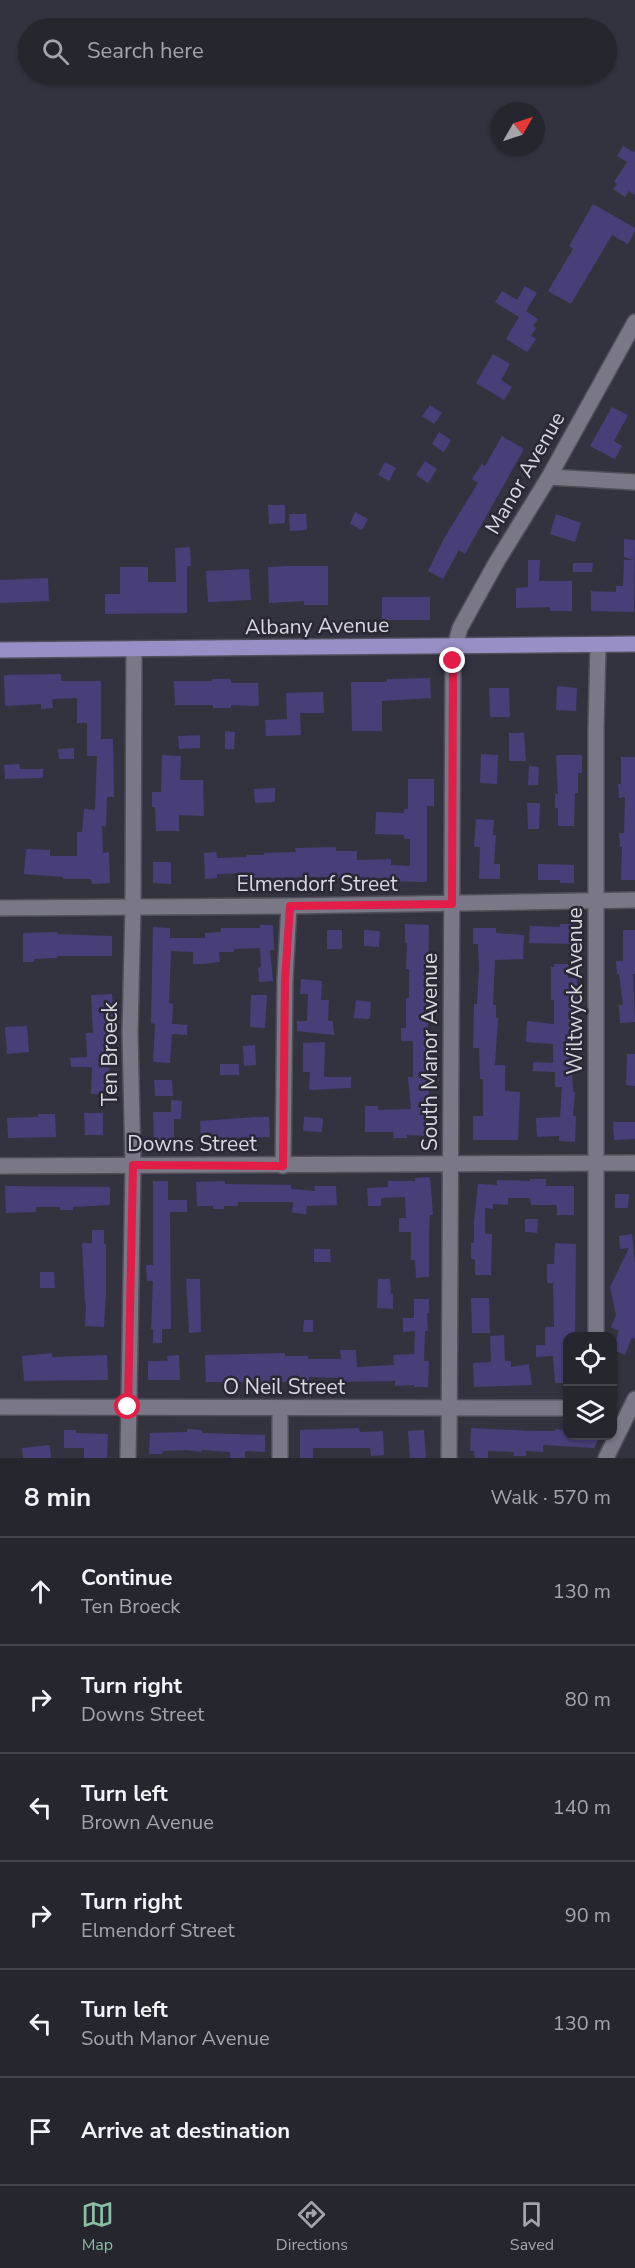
<!DOCTYPE html>
<meta charset="utf-8">
<style>
:root{--surface:#26262f;--page:#2e2e37;--text:#f1f3f6;--muted:#a4a5aa;--line:#42434b;--accent:#8abfa5}
body{margin:0;font-family:"Nunito Sans",sans-serif;background:var(--page);color:var(--text)}
.controls{position:absolute;right:18px;bottom:18px;display:grid;overflow:hidden;border-radius:12px;box-shadow:0 2px 4px #0004}
.controls button{width:54px;height:54px;display:grid;place-items:center;padding:0;border:0;border-bottom:2px solid var(--line);background:var(--surface);color:var(--text);font:30px sans-serif}
.compass{position:absolute;left:491px;top:102px;width:54px;height:54px;border-radius:50%;background:var(--surface);box-shadow:0 2px 4px #0004;rotate:51deg}
.stop{position:absolute;width:18px;height:18px;margin:-14px;border:4px solid #e11d48;border-radius:50%;background:#fff}
.stop.end{background:#e11d48;border-color:#fff;box-shadow:0 2px 6px #0008}
.list{margin:0;padding:0;list-style:none}
h2{display:flex;justify-content:space-between;align-items:center;height:78px;margin:0;padding:0 24px;font-size:26px}
h2 small{font-size:20px;font-weight:400;color:var(--muted)}
.list li{display:grid;grid-template-columns:39px 1fr auto;gap:18px;align-items:center;box-sizing:border-box;height:108px;padding:0 24px;border-top:2px solid var(--line)}
.list b{display:block;font-size:22px;white-space:nowrap}
.list p{margin:0;font-size:20px;white-space:nowrap;color:var(--muted)}
.list em{font-size:20px;font-style:normal;color:var(--muted)}
.icon{flex:none;width:33px;height:33px;fill:none;stroke:currentColor;stroke-width:2;stroke-linecap:round;stroke-linejoin:round}
.map{position:relative;flex:none;width:635px;height:1458px;overflow:hidden}
.search{position:absolute;background:var(--surface);box-shadow:0 2px 4px #0004;left:18px;right:18px;top:18px;height:66px;display:flex;align-items:center;gap:15px;box-sizing:border-box;padding:0 21px;border-radius:33px;color:var(--muted);font-size:22px}
.sheet{height:726px;background:var(--surface)}
nav{display:flex;justify-content:space-around;align-items:center;box-sizing:border-box;height:84px;border-top:2px solid var(--line);background:var(--surface);font-size:16px;color:var(--muted)}
nav a{display:grid;justify-items:center;gap:3px}
nav .on{color:var(--accent)}
.map>svg:first-child{display:block}
.building{fill:#493f78}
.lines{fill:none;stroke-linecap:round;stroke-linejoin:round}
.minor-casing{stroke:#504f59;stroke-width:18}
.major-casing{stroke:#504f59;stroke-width:18}
.minor{stroke:#7a7887;stroke-width:15}
.major{stroke:#978fc5;stroke-width:15}
.route{stroke:#e11d48;stroke-width:8}
.labels{text-anchor:middle;stroke-width:5;stroke-linejoin:round;paint-order:stroke}
.street-label{font-size:21px;fill:#d8d7df;stroke:#292834}
</style>
<div class="map">
<svg width="635" height="1458" viewBox="0 0 635 1458">
<rect width="100%" height="100%" fill="#33323f"/>
<g class="building">
<path d="M623,146L633,152L635,150V195L629,191L625,197L613,189L617,184L614,182L627,162L617,156Z"/>
<path d="M593,204L635,228V231L628,244L612,235L571,304L548,291L573,249L569,246Z"/>
<path d="M525,286L537,293L526,311L538,319L533,326L536,328L531,336L536,339L527,352L506,339L519,317L495,302L502,291L517,300Z"/>
<path d="M493,354L510,364L501,380L512,387L504,400L476,383Z"/>
<path d="M430,405L442,413L434,424L422,416Z"/>
<path d="M612,407L628,415L614,441L622,446L615,459L590,446Z"/>
<path d="M439,432L451,440L444,452L432,444Z"/>
<path d="M502,436L524,449L465,554L459,550L443,579L428,571L443,540L478,483L472,479L482,464L485,466Z"/>
<path d="M425,461L437,469L428,483L416,475Z"/>
<path d="M385,462L396,468L389,481L378,475Z"/>
<path d="M268,505H285V523L269,524Z"/>
<path d="M355,512L368,519L362,530L350,524Z"/>
<path d="M289,514H306L307,530L290,531Z"/>
<path d="M556,514L581,523L575,542L550,534Z"/>
<path d="M624,539L635,540L634,612L591,611V591L616,592V586H623L624,560H633L624,557Z"/>
<path d="M190,547L191,566H187V613L105,614V594H120V567H148V582H176L175,548Z"/>
<path d="M528,560H540L539,581H572V611H550V607L516,608V588L528,587Z"/>
<path d="M573,563H593L592,572H573Z"/>
<path d="M289,566H328V605H304V601L269,603L268,567Z"/>
<path d="M249,569L251,600L208,602L206,571Z"/>
<path d="M48,578L49,601L0,603V580Z"/>
<rect x="382" y="597" width="48" height="23"/>
<path d="M61,674V681H101V739H113L114,797H107L106,827L102,826L103,853L109,852L110,883L92,884L91,879H63V877L24,874L26,849L50,850V856H77V832H82L84,809L95,810L97,756H87V723H77V698L52,699L53,708L41,709V704L5,706L4,675Z"/>
<path d="M430,678L431,698L382,701V731H352L351,682H387V679Z"/>
<path d="M212,679H231V683H258L259,706L231,705V708H213V705H175L174,681H212Z"/>
<path d="M557,686L577,688L576,711L556,710Z"/>
<path d="M489,688H509L510,717H490Z"/>
<path d="M323,692L324,713H300L301,735L266,736L265,720L287,719L286,693Z"/>
<path d="M225,731L235,732L234,749H225Z"/>
<path d="M509,733H524L526,761H509Z"/>
<path d="M200,735V748L179,749L178,736Z"/>
<path d="M74,748V759H59L58,749Z"/>
<path d="M481,754L498,755L497,784L480,783Z"/>
<path d="M162,755L181,756L180,780H203L204,816L179,815V831H156L155,807H152V792H161Z"/>
<path d="M556,755H582V773H578V793H575L574,826H558V808H555V794H558Z"/>
<path d="M621,757H635V880H621L622,847H620L619,833H624L625,797L619,798L618,784H621Z"/>
<path d="M19,764L20,769H43V778L5,779L4,765Z"/>
<path d="M529,766L539,767L538,785H528Z"/>
<path d="M408,779H434V806H427V882L381,881V878H357V879L316,877L259,878V883H245L246,873L217,874V878L205,879L204,853L216,852L217,858L247,857V855H264V853L296,852L295,848L336,847V851H357V860L391,859V865L410,866V839H404V835L375,834L376,812L404,813V809H408Z"/>
<path d="M275,788V802L255,803L254,789Z"/>
<path d="M527,803H540L539,829H528Z"/>
<path d="M476,819L494,820L493,835H496L494,864H500V879H479L480,847H474Z"/>
<path d="M153,862H171V884L153,883Z"/>
<path d="M538,864L574,865V883H560V880H538Z"/>
<path d="M405,924L429,925L428,976H430L431,993H428V1028L429,1048H432V1074H429V1136L407,1135V1138H394L393,1132H365V1106H378V1110L411,1109L408,1077H413V1041H401V1028H406V998H409V969H406L407,943H405Z"/>
<path d="M560,924H578V944L529,943L530,926L560,927Z"/>
<path d="M260,925H273L274,950H270L273,981L259,982L258,968L261,967L260,948L234,949V952H219L220,962L203,964H193V952L171,951L169,1003L173,1004L172,1024L187,1025V1035L172,1034L170,1063L153,1062L155,1024L151,1023L153,927L170,928V938H205V933L221,932V928H260Z"/>
<path d="M473,928H496V933L524,935L523,959L495,960L493,1005H496V1018H498L495,1065H505V1091L520,1092L518,1140H473V1116H483V1079H480L479,1048H473L474,1004H477L479,969L478,944H473Z"/>
<rect x="327" y="930" width="15" height="19"/>
<path d="M364,930L380,931L379,947L364,946Z"/>
<path d="M623,930H635V974H633L635,1022L620,1023L619,1005H623L619,974H617L616,961H623Z"/>
<path d="M57,932V934L112,936V956H57V958L34,959V962H23V933Z"/>
<path d="M554,964H568V978H577L576,1026H573L572,1058V1064H575L574,1073H572L573,1092H575L573,1116H576L575,1142L559,1141V1136L537,1137L536,1118L560,1117L562,1087H555V1072L533,1071V1062L553,1063V1044L526,1042L527,1021L554,1024V1000H551V967H554Z"/>
<path d="M301,979L322,981L321,1000H329L328,1021H333L334,1035L297,1031V1021H307L308,994H300Z"/>
<path d="M112,994L114,1016H109L110,1062L108,1095L91,1094L92,1067H71L70,1058L87,1057L86,1033H93L91,995Z"/>
<path d="M251,995H267L265,1028L250,1027Z"/>
<path d="M356,1000L371,1002L370,1019L354,1018Z"/>
<path d="M27,1026L29,1052L7,1054L5,1027Z"/>
<path d="M325,1042L324,1077H351V1088L309,1090L310,1072H303V1043Z"/>
<path d="M255,1045L256,1065L244,1066L243,1046Z"/>
<path d="M627,1054H635V1086L626,1085Z"/>
<rect x="220" y="1064" width="19" height="11"/>
<path d="M154,1080H172L173,1096H155Z"/>
<path d="M171,1100L182,1101L181,1119H174V1141H154L153,1112H171Z"/>
<path d="M84,1113H103V1135H85Z"/>
<path d="M38,1114H55L56,1137L8,1138L7,1118L38,1117Z"/>
<path d="M257,1117H269L270,1137L201,1138L200,1121Z"/>
<path d="M304,1117L323,1118L322,1132L303,1131Z"/>
<path d="M613,1122H635V1139L614,1140Z"/>
<path d="M430,1177L433,1215H430L429,1233V1277L416,1278L415,1260H411V1232H399V1218H406L405,1197L381,1198V1206H368L367,1188L388,1187V1181H415V1178Z"/>
<path d="M530,1179H546V1186H574V1215H557V1205H531L530,1198H508V1205L493,1204V1209L485,1208V1234H492L491,1275H475V1259H471V1243H474V1222L478,1184L497,1185V1180L530,1181Z"/>
<path d="M153,1181H168V1200H187V1212H170L171,1329H162V1343H153V1329H151L153,1281H147L146,1265H153Z"/>
<path d="M225,1181V1184L291,1185V1189L315,1191L314,1186H336L337,1205L307,1206L306,1214L292,1213L293,1202H238V1206H224V1209H213V1206H197L196,1182Z"/>
<path d="M5,1186L110,1187V1205L73,1207V1210H60V1207H36V1212L6,1213Z"/>
<path d="M615,1194H629L628,1208H615Z"/>
<path d="M525,1219H538L537,1233L525,1232Z"/>
<path d="M92,1230H104V1244H106V1292L104,1327L85,1326L86,1304L85,1303L82,1243H92Z"/>
<path d="M632,1234L635,1263V1339L632,1337L625,1355L613,1350L619,1331L611,1327L616,1315L610,1287L629,1248L620,1249L619,1236Z"/>
<path d="M555,1243L576,1244L575,1336H567V1383H555L553,1356L536,1357V1345H545V1327H554L553,1283H547V1264H554Z"/>
<path d="M314,1249H330L331,1262H314Z"/>
<path d="M40,1272H54L55,1288H40Z"/>
<path d="M186,1279H200L201,1332L189,1333Z"/>
<path d="M378,1279H390L391,1294H393V1309L377,1308Z"/>
<path d="M471,1298H489L490,1333H472Z"/>
<path d="M414,1299H429V1313H427L428,1331H425L424,1361H429L428,1387H414V1385L395,1386V1381L341,1382V1378L309,1377V1382H206L205,1355L285,1353V1356H308V1359H341L340,1350H356L357,1367L394,1365L393,1355L414,1354L415,1331L403,1332V1318H414Z"/>
<path d="M304,1320H313V1332H303Z"/>
<path d="M504,1335L505,1361H511V1367L529,1364L532,1385L474,1387L473,1363L491,1362L490,1336Z"/>
<path d="M52,1353V1357L107,1355L108,1380L24,1381L22,1356Z"/>
<path d="M179,1355L180,1380H148V1361H168L167,1356Z"/>
<path d="M359,1428L360,1432L383,1431L384,1455L371,1456L370,1448H313V1458H300V1430Z"/>
<path d="M471,1428L531,1431H555V1429L567,1430V1436H600L594,1448L543,1445V1452L526,1451V1456H514V1452L488,1451V1458H475L474,1451H470Z"/>
<path d="M187,1429L202,1430V1433L265,1435V1452L245,1451V1458H230V1452L201,1450V1452L187,1450L163,1451L162,1454H149L150,1433L187,1432Z"/>
<path d="M64,1430H76V1433L108,1434L107,1458H84V1448H64Z"/>
<path d="M424,1430L426,1458H410L408,1431Z"/>
<path d="M50,1445L51,1458H23L22,1448Z"/>
</g>
<g class="lines">
<defs>
<g id="minor">
<path d="M549,477L635,482"/>
<path d="M0,908L289,906L635,900"/>
<path d="M0,1166L635,1163"/>
<path d="M283,1166L285,980L289,906"/>
<path d="M596,1336V729L598,645"/>
<path d="M0,1407L568,1408"/>
<path d="M280,1408V1458"/>
<path d="M128,1458L133,1165L130,1034L133,906L134,649"/>
<path d="M449,1458L453,664L455,646L460,628L496,563L549,477L635,322"/>
<path d="M606,1458L635,1399"/>
</g>
<path id="major" d="M0,650L635,644"/>
</defs>
<use href="#minor" class="minor-casing"/>
<use href="#major" class="major-casing"/>
<use href="#minor" class="minor"/>
<use href="#major" class="major"/>
</g>
<g class="lines">
<path class="route" d="M128,1407L133,1165L283,1166L285,980L290,906L452,904L453,661"/>
</g>
<g class="labels">
<g class="street-label">
<text transform="translate(525 473) rotate(-60)" y="7">Manor Avenue</text>
<text transform="translate(317 626) rotate(-1)" y="7">Albany Avenue</text>
<text x="317" y="891">Elmendorf Street</text>
<text transform="translate(575 991) rotate(-90)" y="7">Wiltwyck Avenue</text>
<text transform="translate(430 1052) rotate(-90)" y="7">South Manor Avenue</text>
<text transform="translate(110 1054) rotate(-90)" y="7">Ten Broeck</text>
<text x="192" y="1151">Downs Street</text>
<text x="284" y="1394">O Neil Street</text>
</g>
</g>
</svg>
<div class="controls">
<button><svg class="icon" aria-label="locate" viewBox="0 0 24 24"><circle cx="12" cy="12" r="6"/><path d="M12 2v4M12 18v4M2 12h4M18 12h4"/></svg></button>
<button><svg class="icon" aria-label="layers" viewBox="0 0 24 24"><path d="M12 4l9 5-9 5-9-5zM3 14l9 5 9-5"/></svg></button>
</div>
<svg class="compass" viewBox="-18 -18 36 36"><path d="M0-13l5 13h-10z" fill="#e53935"/><path d="M0 13l5-13h-10z" fill="#a4a5aa"/></svg>
<div class="stop" style="left:128px;top:1407px"></div>
<div class="stop end" style="left:453px;top:661px"></div>
<div class="search"><svg class="icon" aria-label="search" viewBox="0 0 24 24"><circle cx="10" cy="10" r="6"/><path d="M15 15l6 6"/></svg>Search here</div>
</div>
<section class="sheet">
<h2>8 min<small>Walk · 570 m</small></h2>
<ul class="list">
<li><svg class="icon" aria-label="ahead" viewBox="0 0 24 24"><path d="M12 20V5M6 11l6-6 6 6"/></svg><div><b>Continue</b><p>Ten Broeck</p></div><em>130 m</em></li>
<li><svg class="icon" aria-label="right" viewBox="0 0 24 24"><path d="M7 20v-9h11M14 6l5 5-5 5"/></svg><div><b>Turn right</b><p>Downs Street</p></div><em>80 m</em></li>
<li><svg class="icon" aria-label="left" viewBox="0 0 24 24"><path d="M17 20v-9H6M10 6l-5 5 5 5"/></svg><div><b>Turn left</b><p>Brown Avenue</p></div><em>140 m</em></li>
<li><svg class="icon" aria-label="right" viewBox="0 0 24 24"><path d="M7 20v-9h11M14 6l5 5-5 5"/></svg><div><b>Turn right</b><p>Elmendorf Street</p></div><em>90 m</em></li>
<li><svg class="icon" aria-label="left" viewBox="0 0 24 24"><path d="M17 20v-9H6M10 6l-5 5 5 5"/></svg><div><b>Turn left</b><p>South Manor Avenue</p></div><em>130 m</em></li>
<li><svg class="icon" aria-label="arrive" viewBox="0 0 24 24"><path d="M6 21V4h12l-3 4 3 4H6"/></svg><div><b>Arrive at destination</b></div></li>
</ul>
</section>
<nav>
<a class="on"><svg class="icon" aria-label="map" viewBox="0 0 24 24"><path d="M3 6l6-2 6 2 6-2v14l-6 2-6-2-6 2zM9 4v14M15 6v14"/></svg>Map</a>
<a><svg class="icon" aria-label="directions" viewBox="0 0 24 24"><path d="M12 3l9 9-9 9-9-9zM9 14v-3h6M13 9l2 2-2 2"/></svg>Directions</a>
<a><svg class="icon" aria-label="saved" viewBox="0 0 24 24"><path d="M7 4h10v16l-5-4-5 4z"/></svg>Saved</a>
</nav>
